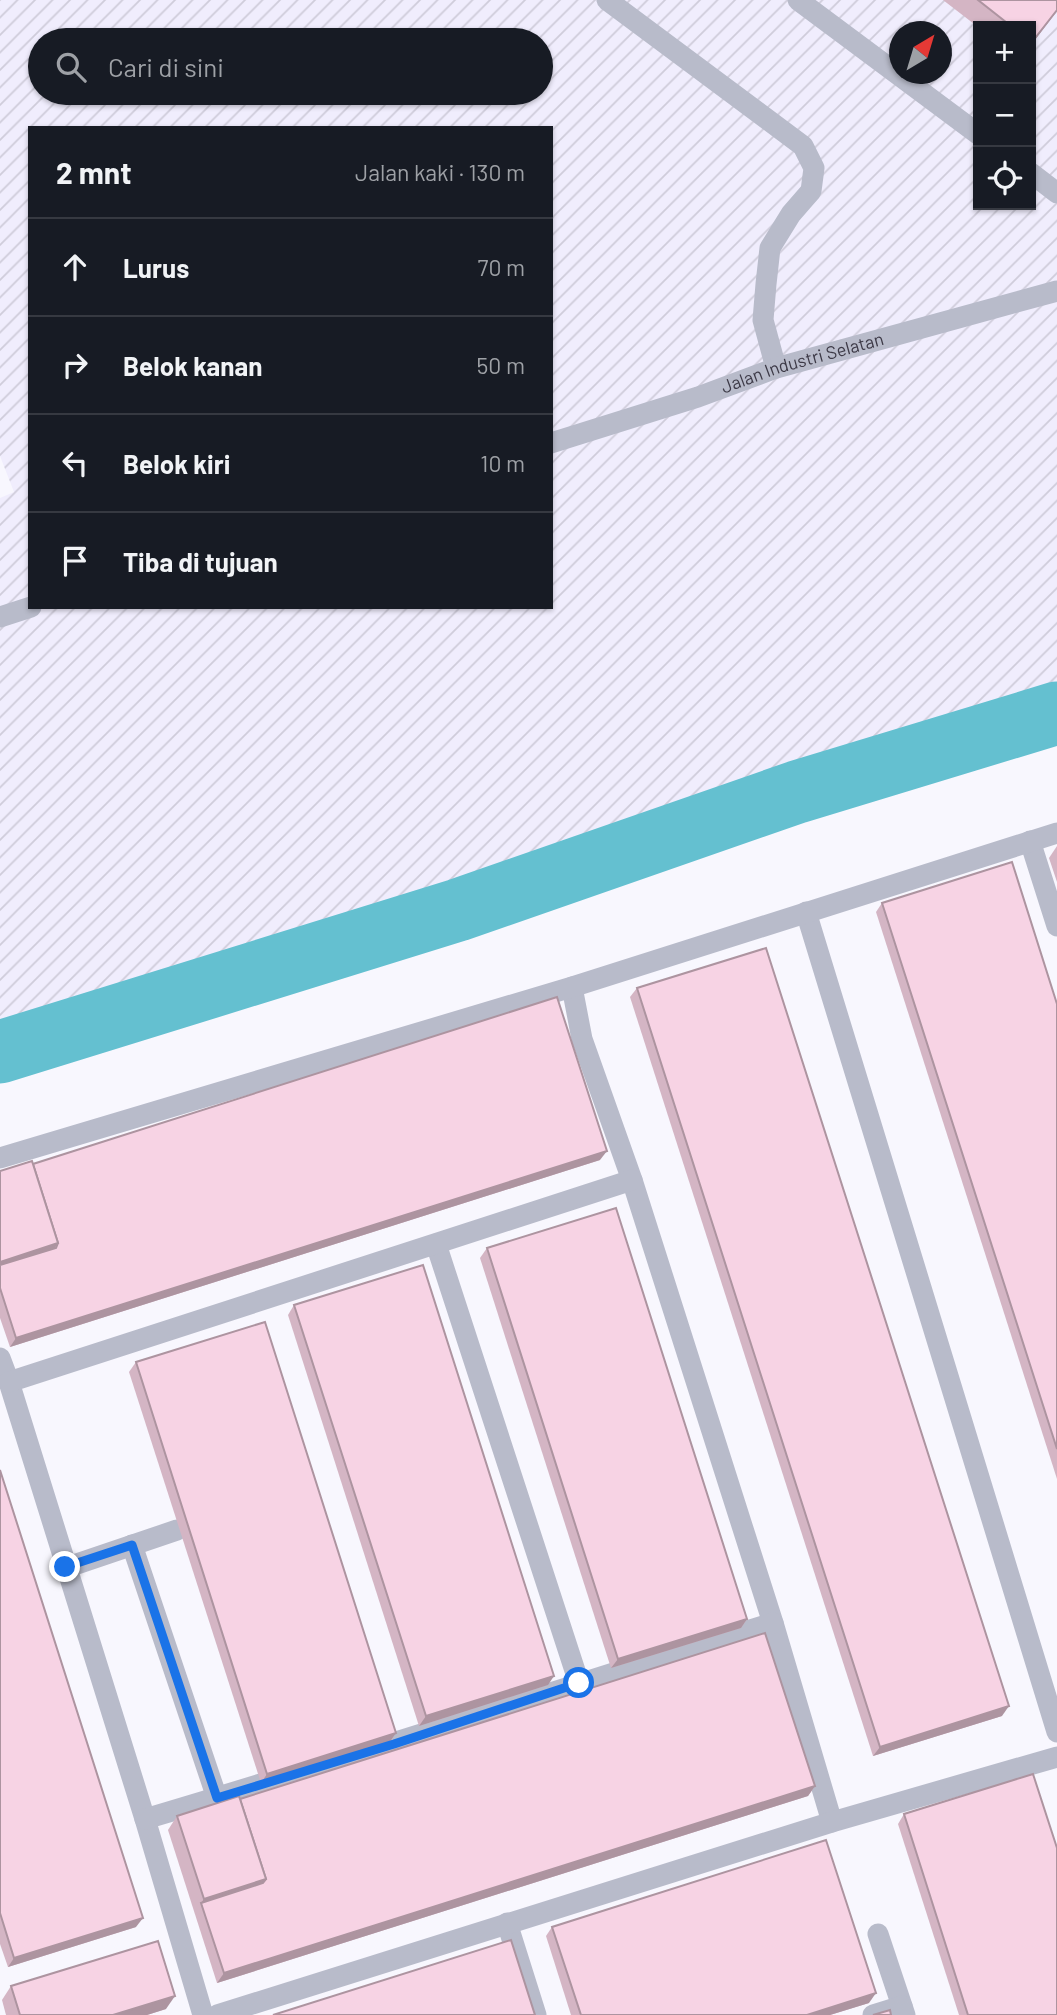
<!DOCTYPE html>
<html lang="id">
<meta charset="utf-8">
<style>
:root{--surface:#171b24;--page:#242831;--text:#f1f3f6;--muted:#9ea1a6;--line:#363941}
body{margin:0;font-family:Barlow,sans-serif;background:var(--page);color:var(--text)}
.controls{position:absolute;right:21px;top:21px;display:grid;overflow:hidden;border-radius:0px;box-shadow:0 2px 5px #0004}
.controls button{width:63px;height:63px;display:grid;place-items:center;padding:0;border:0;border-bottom:2px solid var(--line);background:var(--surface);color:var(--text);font:35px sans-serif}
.compass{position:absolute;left:889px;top:21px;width:63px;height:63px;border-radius:50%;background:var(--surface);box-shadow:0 2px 5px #0004;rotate:38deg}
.stop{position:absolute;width:21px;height:21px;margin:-16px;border:5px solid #1a73e8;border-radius:50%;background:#fff}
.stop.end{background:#1a73e8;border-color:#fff;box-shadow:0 2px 7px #0008}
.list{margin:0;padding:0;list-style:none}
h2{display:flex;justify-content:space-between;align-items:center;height:91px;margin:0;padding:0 28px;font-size:30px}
h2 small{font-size:23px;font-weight:400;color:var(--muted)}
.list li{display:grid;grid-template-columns:46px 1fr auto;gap:21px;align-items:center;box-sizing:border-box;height:98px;padding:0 28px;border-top:2px solid var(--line)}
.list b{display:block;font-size:26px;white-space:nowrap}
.list em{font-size:23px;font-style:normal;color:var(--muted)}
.icon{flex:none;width:38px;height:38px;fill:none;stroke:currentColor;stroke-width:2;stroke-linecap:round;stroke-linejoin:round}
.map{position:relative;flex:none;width:1057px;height:2015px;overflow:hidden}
.search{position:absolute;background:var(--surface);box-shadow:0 2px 5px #0004;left:28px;top:28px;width:525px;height:77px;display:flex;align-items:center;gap:18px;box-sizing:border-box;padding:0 24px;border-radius:38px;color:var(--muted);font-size:26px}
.panel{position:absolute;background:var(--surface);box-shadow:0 2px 5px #0004;left:28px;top:126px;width:525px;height:483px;border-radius:0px}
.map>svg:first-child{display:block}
.industrial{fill:url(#industrial-furrows);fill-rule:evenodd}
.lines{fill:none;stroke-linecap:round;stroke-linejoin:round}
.river{stroke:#64c0d0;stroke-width:63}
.minor{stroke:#b8bbca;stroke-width:21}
.wall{fill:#d4b5c4}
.shaded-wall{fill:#ad94a0}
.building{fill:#f7d3e4;stroke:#ad94a0;stroke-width:2}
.route{stroke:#1a73e8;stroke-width:9}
.labels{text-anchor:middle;stroke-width:5;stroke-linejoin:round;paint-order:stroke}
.street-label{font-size:18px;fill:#3d3a47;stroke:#f8f7fe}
</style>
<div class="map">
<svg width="1057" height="2015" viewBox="0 0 1057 2015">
<defs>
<pattern id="industrial-furrows" width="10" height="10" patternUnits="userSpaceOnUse" patternTransform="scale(1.75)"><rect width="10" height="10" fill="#f0edfd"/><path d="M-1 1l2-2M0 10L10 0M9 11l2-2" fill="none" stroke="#cfccda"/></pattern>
</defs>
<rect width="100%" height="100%" fill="#f8f7fe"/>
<path class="industrial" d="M0,0H1057V717L0,1052V498L14,492L0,456ZM978,26H1031V205H978ZM900,32H942V74H900ZM40,40H541V93H40ZM30,128H551V607H30Z"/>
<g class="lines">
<path class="river" d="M0,1052L458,910L797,792L1057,713"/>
<g class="minor">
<path d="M607,0L803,146L814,168L811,191L791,214L770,248L766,284L763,320L776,368"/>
<path d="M798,0L978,134"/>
<path d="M1031,173L1057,193"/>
<path id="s1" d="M551,443L698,397L776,368L1057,291"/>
<path d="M0,617L31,607"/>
<path d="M1030,841L1057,926"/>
<path d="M806,912L1057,1732"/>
<path d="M572,987L582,1039L632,1180L773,1623L832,1822"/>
<path d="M0,1158L572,987L1057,833"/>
<path d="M436,1244L579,1683"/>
<path d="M0,1358L9,1382L145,1819L203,2015"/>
<path d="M9,1382L632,1180"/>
<path d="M132,1545L217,1798"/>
<path d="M65,1568L177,1530"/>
<path d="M145,1819C355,1757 563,1688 773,1623"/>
<path d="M507,1923L536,2015"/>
<path d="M878,1934L905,2015"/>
<path d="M217,2015L832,1822L1057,1757"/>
<path d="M873,2015L902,2006"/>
</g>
</g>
<g class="wall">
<path d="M943,0H1057L1031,45V26H978V27Z"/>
<path d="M1057,846V882L1049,858Z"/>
<path d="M882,903L1057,1004V1479L876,912Z"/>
<path d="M637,988L1002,1716L873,1756L630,997Z"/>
<path d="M600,1160L10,1347L0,1318V1171L33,1164Z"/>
<path d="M487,1248L747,1619L741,1628L611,1668L480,1258Z"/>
<path d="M294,1305L548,1685L419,1726L288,1315Z"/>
<path d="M136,1362L396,1733L389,1743L261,1783L129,1372Z"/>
<path d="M0,1470L136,1927L8,1967L0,1944Z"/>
<path d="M815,1786L808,1796L217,1983L168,1830L177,1816L240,1799Z"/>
<path d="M904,1814L1057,2015H959L898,1824Z"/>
<path d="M552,1927L869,2003L830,2015H571L546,1936Z"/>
<path d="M11,1986L166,2009L147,2015H6L2,2000Z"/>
</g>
<g class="shaded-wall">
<path d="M1057,10V11L1031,45V43Z"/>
<path d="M607,1151L600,1160L10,1347L16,1338Z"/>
<path d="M58,1243L49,1257L0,1273V1262Z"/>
<path d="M747,1619L741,1628L611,1668L618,1659Z"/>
<path d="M554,1676L548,1685L419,1726L426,1716Z"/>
<path d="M1009,1706L1002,1716L873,1756L880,1747Z"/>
<path d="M396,1733L389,1743L261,1783L267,1774Z"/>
<path d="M815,1786L808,1796L217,1983L224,1973Z"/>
<path d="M266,1879L256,1892L201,1903L204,1899Z"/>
<path d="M143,1918L136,1927L8,1967L14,1958Z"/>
<path d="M876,1993L869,2003L830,2015H807Z"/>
<path d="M175,1996L166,2009L147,2015H113Z"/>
</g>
<g class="building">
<path d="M978,0H1057V10L1032,42L1031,26H1011Z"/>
<path d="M1012,862L1057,1004V1449L882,903Z"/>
<path d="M766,948L1009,1706L880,1747L637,988Z"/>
<path d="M557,997L607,1151L16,1338L0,1288V1265L56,1248L58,1243L33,1164Z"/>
<path d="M32,1161L58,1243L0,1262V1171Z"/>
<path d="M616,1208L747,1619L618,1659L487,1248Z"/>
<path d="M423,1265L554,1676L426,1716L294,1305Z"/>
<path d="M265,1322L396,1733L267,1774L136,1362Z"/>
<path d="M0,1470L143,1918L14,1958L0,1913Z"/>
<path d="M765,1633L815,1786L224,1973L201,1903L263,1883L266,1879L240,1799Z"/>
<path d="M1033,1774L1057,1848V2015H968L904,1814Z"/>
<path d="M239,1796L266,1879L204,1899L177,1816Z"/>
<path d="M826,1840L876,1993L807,2015H581L552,1927Z"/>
<path d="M511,1940L535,2015H273Z"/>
<path d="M158,1941L175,1996L113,2015H20L11,1986Z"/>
<path d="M890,2010L891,2015H873Z"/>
</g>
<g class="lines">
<path class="route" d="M65,1567L132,1545L217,1798L394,1744L579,1683"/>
</g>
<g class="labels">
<g class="street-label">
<text dy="6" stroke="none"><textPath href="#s1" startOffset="264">Jalan Industri Selatan</textPath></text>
</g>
</g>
</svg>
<div class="controls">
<button>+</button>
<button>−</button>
<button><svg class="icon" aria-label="locate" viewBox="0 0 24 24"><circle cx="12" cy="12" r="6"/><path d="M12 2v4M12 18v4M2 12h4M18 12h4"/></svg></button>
</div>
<svg class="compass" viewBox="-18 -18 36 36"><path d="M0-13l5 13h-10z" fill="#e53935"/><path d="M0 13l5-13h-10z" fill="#9ea1a6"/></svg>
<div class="stop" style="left:579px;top:1683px"></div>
<div class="stop end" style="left:65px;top:1567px"></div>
<div class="search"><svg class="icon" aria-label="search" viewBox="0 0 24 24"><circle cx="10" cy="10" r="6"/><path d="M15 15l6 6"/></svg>Cari di sini</div>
<section class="panel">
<h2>2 mnt<small>Jalan kaki · 130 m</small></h2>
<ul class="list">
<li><svg class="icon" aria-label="ahead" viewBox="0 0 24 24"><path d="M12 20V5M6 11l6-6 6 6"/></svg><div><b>Lurus</b></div><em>70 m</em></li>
<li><svg class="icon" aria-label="right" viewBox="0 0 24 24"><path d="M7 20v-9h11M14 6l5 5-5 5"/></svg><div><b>Belok kanan</b></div><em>50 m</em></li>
<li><svg class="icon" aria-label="left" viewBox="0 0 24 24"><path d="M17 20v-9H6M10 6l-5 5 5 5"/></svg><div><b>Belok kiri</b></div><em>10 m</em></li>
<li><svg class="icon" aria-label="arrive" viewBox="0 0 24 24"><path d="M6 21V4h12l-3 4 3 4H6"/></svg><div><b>Tiba di tujuan</b></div></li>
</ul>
</section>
</div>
